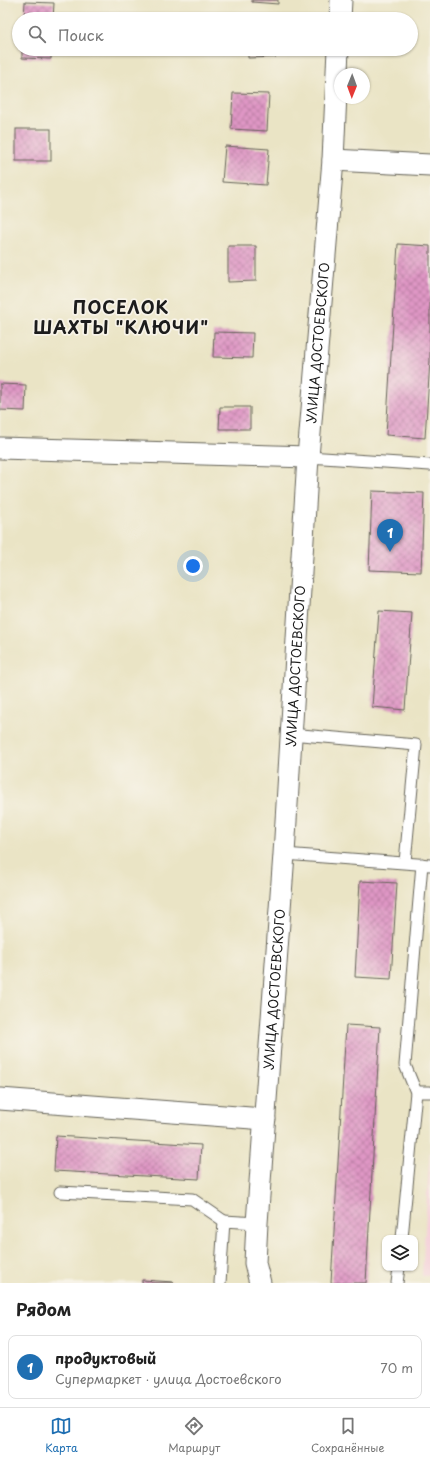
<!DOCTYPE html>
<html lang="ru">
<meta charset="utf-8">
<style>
:root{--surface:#fff;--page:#f6f6f6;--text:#222;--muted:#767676;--line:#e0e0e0;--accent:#1f6fb2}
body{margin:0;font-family:"Playpen Sans",sans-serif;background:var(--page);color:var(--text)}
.controls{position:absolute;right:12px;bottom:12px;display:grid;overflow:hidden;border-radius:8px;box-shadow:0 1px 3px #0004}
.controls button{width:36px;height:36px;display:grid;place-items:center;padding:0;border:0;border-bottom:1px solid var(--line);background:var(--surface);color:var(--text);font:20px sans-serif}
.compass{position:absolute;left:334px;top:68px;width:36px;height:36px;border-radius:50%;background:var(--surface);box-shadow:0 1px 3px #0004;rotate:181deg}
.you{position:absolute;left:193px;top:566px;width:14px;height:14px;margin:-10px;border:3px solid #fff;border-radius:50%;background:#1a73e8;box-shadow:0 0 0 6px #1a73e833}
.badge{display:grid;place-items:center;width:26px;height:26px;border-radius:50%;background:var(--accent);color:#fff;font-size:13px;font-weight:700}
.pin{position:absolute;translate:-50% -33px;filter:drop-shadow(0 1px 2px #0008)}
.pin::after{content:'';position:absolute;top:21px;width:14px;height:12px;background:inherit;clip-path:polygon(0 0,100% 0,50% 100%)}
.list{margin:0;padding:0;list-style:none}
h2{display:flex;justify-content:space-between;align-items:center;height:52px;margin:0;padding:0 16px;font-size:17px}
h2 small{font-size:13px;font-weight:400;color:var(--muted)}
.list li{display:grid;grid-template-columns:26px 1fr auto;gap:12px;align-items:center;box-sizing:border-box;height:64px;margin:0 8px 8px;padding:0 8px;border:1px solid var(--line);border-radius:8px}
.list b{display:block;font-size:15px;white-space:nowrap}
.list p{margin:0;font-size:13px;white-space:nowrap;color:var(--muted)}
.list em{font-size:13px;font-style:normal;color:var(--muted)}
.icon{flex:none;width:22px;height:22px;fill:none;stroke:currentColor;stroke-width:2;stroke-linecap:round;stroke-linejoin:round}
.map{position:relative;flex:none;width:430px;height:1283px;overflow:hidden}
.search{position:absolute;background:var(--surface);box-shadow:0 1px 3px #0004;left:12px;right:12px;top:12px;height:44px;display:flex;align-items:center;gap:10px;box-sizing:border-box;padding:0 14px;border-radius:22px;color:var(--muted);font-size:15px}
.sheet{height:124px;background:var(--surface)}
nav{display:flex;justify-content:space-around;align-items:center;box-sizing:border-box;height:56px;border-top:1px solid var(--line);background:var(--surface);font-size:11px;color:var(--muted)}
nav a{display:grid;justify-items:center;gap:2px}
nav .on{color:var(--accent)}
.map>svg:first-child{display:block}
.built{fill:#f5cfd9}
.building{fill:url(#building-cross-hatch)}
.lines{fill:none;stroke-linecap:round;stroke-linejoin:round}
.service-casing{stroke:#646257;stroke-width:13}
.minor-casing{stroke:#646257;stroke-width:23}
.service{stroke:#fff;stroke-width:11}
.minor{stroke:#fff;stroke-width:21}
.labels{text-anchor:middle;stroke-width:3.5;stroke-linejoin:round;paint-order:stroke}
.street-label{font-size:13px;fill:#1c1c1c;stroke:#f7f3e8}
.district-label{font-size:17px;font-weight:bold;letter-spacing:1px;fill:#1c1c1c;stroke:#f7f3e8}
</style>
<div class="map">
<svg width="430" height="1283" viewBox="0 0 430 1283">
<defs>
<pattern id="building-cross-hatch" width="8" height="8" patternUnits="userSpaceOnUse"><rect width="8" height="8" fill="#df96c5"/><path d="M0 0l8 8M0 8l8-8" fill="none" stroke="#b47a9f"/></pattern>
</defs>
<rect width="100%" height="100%" fill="#f7f3e8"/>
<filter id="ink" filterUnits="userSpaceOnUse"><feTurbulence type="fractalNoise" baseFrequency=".025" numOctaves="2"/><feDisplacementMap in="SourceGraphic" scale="8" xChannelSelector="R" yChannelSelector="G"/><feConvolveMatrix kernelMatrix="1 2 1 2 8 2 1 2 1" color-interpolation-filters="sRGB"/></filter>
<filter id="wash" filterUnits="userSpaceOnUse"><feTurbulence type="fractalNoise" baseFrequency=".012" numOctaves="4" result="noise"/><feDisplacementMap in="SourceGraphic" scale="16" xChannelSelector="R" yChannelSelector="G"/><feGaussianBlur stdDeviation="0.9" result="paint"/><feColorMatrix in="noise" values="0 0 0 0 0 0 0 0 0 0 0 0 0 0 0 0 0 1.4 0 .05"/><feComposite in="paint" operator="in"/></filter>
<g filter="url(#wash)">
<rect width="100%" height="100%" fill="#eae4c5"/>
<path class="built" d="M430,1148V1276H422Z"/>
<g id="blocks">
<g class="building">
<path d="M252,0H278V4L252,2Z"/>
<path d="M25,2L54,3L53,19H24Z"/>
<path d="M22,49H51V59L22,58Z"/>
<path d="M248,49H276V57L248,58Z"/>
<path d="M233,93L269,94L267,131L231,129Z"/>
<rect x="16" y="129" width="35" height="32"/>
<path d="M225,146L269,149L266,185L222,182Z"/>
<path d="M398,244L430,246V361L425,438L386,435Z"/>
<path d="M228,246H256V281L228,282Z"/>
<path d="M214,332L253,333L252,358L213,357Z"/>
<path d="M0,384L26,385L25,411L0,410Z"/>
<path d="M220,407H250V429H219Z"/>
<path d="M372,491L424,493L421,572L369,570Z"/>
<path d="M379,611L412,613L405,710L372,707Z"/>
<path d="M360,881L397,883L391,979L355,977Z"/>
<path d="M346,1025L380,1027L366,1283H331Z"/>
<path d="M56,1136L201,1145L199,1179L54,1171Z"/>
<path d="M142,1280L174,1282V1283H142Z"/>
</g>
</g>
</g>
<g filter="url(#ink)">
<use href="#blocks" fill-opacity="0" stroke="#646257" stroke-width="1"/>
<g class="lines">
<defs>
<g id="service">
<path d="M308,457L430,465"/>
<path d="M290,734L416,745L405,862"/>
<path d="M284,854L430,865"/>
<path d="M416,1092H430"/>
<path d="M60,1192L192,1199L224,1221"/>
<path d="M402,1238L416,1092L405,1065L422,864"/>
<path d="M220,1283L224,1221L257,1223"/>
<path d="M397,1283L399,1268"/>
</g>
<g id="minor">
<path d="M340,19L341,0"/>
<path d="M333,160L430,165"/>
<path d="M0,448L308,457"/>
<path d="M0,1099L265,1119"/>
<path id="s1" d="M260,1283L255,1263L257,1223L284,854L308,457L333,160L338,49"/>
</g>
</defs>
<use href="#service" class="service-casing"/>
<use href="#minor" class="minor-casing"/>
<use href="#service" class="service"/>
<use href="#minor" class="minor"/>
</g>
</g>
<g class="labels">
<g class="street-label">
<text dy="5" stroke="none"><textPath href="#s1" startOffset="943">УЛИЦА ДОСТОЕВСКОГО</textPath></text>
<text dy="5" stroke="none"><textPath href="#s1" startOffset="619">УЛИЦА ДОСТОЕВСКОГО</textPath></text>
<text dy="5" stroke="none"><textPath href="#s1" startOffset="295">УЛИЦА ДОСТОЕВСКОГО</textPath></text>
</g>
<g class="district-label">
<text x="121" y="314">ПОСЕЛОК<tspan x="121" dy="20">ШАХТЫ "КЛЮЧИ"</tspan></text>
</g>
</g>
</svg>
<div class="controls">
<button><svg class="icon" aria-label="layers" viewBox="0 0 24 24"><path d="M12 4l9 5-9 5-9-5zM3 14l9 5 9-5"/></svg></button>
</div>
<svg class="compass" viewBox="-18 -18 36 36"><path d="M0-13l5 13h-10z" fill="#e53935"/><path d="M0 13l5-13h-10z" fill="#767676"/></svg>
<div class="you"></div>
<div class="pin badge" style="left:390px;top:552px">1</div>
<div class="search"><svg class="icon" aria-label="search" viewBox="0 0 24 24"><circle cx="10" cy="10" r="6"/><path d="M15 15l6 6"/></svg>Поиск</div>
</div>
<section class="sheet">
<h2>Рядом<small></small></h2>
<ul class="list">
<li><span class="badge">1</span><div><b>продуктовый</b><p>Супермаркет · улица Достоевского</p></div><em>70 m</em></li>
</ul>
</section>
<nav>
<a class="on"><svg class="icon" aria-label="map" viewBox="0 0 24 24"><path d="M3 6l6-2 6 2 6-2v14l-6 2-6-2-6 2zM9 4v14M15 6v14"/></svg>Карта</a>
<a><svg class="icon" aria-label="directions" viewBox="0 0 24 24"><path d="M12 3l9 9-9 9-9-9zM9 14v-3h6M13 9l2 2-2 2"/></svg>Маршрут</a>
<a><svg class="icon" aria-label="saved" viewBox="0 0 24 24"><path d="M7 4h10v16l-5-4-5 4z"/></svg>Сохранённые</a>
</nav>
